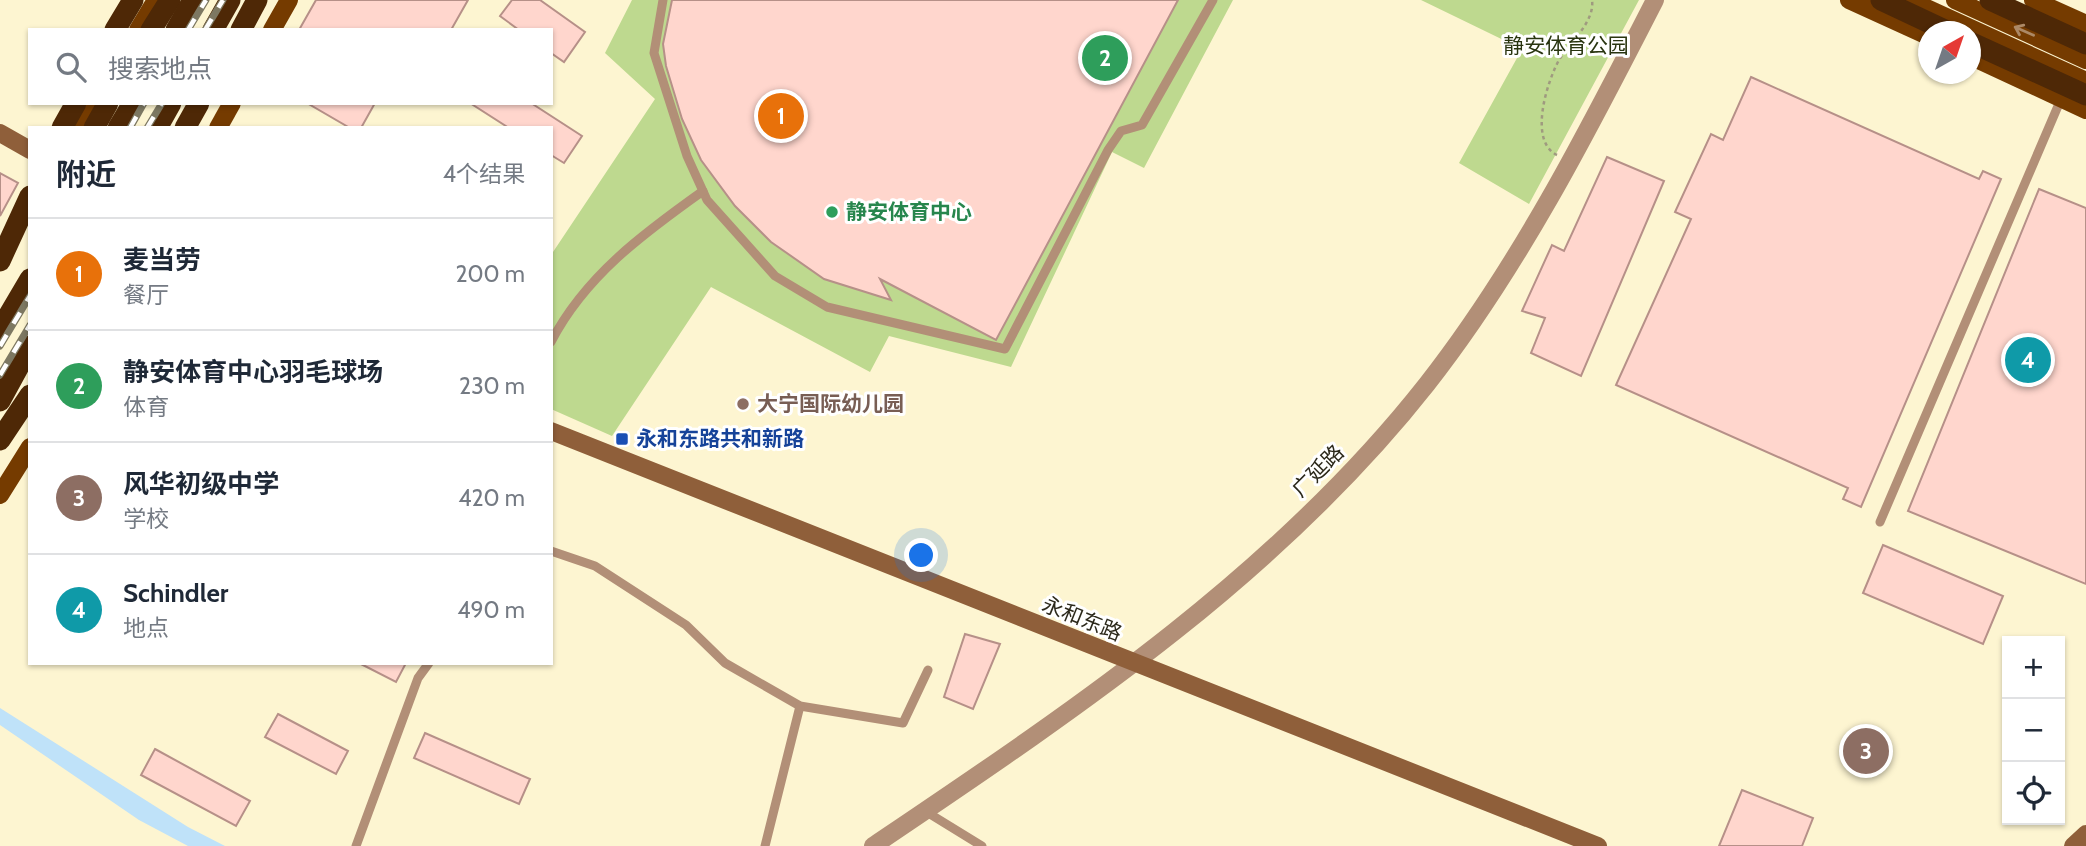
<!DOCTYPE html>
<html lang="zh">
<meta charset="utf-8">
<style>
:root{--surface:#fff;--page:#f2f2f3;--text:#1f2937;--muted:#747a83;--line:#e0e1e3;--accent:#cd3e62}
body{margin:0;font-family:Cabin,"Noto Sans SC",sans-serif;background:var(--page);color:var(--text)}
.controls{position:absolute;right:21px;bottom:21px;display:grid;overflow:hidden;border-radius:0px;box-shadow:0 2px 5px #0004}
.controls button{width:63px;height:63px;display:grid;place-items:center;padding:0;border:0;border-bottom:2px solid var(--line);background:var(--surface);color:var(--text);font:35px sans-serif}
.compass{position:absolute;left:1918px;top:21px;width:63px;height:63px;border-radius:50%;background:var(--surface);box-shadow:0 2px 5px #0004;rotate:40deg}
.you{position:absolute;left:922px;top:556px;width:24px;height:24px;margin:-18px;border:5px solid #fff;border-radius:50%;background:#1a73e8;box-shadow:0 0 0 10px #1a73e833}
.badge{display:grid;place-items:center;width:46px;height:46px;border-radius:50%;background:var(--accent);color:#fff;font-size:23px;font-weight:700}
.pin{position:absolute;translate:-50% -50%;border:4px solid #fff;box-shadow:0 2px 7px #0006}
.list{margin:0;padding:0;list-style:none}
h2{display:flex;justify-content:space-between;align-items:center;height:91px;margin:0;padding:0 28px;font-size:30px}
h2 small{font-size:23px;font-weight:400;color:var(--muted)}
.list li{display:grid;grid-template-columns:46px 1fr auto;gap:21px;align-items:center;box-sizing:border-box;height:112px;padding:0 28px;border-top:2px solid var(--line)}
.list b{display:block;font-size:26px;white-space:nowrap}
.list p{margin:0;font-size:23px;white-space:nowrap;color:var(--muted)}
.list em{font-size:23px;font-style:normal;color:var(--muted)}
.icon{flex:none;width:38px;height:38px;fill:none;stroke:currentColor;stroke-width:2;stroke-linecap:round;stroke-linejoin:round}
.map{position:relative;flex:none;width:2086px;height:846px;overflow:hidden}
.search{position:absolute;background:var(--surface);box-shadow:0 2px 5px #0004;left:28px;top:28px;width:525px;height:77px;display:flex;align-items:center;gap:18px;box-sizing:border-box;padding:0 24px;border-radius:0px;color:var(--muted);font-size:26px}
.panel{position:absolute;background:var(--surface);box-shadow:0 2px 5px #0004;left:28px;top:126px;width:525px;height:539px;border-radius:0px}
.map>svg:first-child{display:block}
.green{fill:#bed98f}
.water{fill:#bfe2f9}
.building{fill:#ffd6cd;stroke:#b69088;stroke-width:2}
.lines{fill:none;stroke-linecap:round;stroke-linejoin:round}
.path{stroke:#9f9a7f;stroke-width:2.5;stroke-dasharray:3.5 3.5;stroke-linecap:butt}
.lane{stroke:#b28f77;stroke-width:9}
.street{stroke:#b28f77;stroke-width:18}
.secondary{stroke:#8f5f3a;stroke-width:18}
.primary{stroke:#753b00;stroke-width:18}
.highway{stroke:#4e2806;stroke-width:21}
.rail-casing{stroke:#7d7862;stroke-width:7}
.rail{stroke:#fff;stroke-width:4.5;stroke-dasharray:13;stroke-linecap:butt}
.oneway{stroke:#ac8966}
.leisure-dot{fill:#2e9e5b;stroke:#fff;stroke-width:2.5}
.education-dot{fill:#8d6e63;stroke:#fff;stroke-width:2.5}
.transit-dot{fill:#1a4fb4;stroke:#fff;stroke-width:2.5}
.labels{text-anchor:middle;stroke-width:6;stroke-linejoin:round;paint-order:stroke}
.park-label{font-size:21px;fill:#293510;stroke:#fff}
.leisure-label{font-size:21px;font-weight:bold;fill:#27864d;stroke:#fff;text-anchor:start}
.education-label{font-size:21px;font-weight:bold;fill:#785e54;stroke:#fff;text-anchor:start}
.transit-label{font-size:21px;font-weight:bold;fill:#164399;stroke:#fff;text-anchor:start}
.street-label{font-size:21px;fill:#2c291b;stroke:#fff}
</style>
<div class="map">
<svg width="2086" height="846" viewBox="0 0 2086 846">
<rect width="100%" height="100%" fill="#fdf5d1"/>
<g class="green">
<path d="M632,0H1233L1144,168L1112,152L1011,367L889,336L870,372L711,287L612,436L551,409V255L655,99L605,53Z"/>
<path d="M1421,0H1639L1529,204L1459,163L1522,49Z"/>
</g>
<path class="water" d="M0,708L188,827L225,846H188L139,820L0,725Z"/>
<g class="building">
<path d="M316,0H468L451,30H299Z"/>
<path d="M512,0H540L585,32L564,62L551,53V30H519L500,16Z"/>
<path d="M672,0H1178L996,340L880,279L891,300L824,279L771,242L735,206L701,160L682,119L666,66L663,44Z"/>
<path d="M1751,77L1979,179L1983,171L2001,179L1861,507L1843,499L1848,488L1616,385L1691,219L1675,212L1711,134L1723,140Z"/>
<path d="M307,103H375L361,128H350Z"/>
<path d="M470,103H531L582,136L564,163L551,155V128H509Z"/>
<path d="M1607,157L1664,181L1581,376L1531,353L1545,318L1522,311L1552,245L1564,251Z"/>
<path d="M0,173L18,183L0,216Z"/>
<path d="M2039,189L2086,208V584L1908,511Z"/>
<path d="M1883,545L2003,596L1983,644L1863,593Z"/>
<path d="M965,634L1000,644L973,709L944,697Z"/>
<path d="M359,663H406L396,682Z"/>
<path d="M278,714L348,751L336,774L265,737Z"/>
<path d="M425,733L530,779L519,804L414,758Z"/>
<path d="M155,749L250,801L236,826L141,775Z"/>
<path d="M1742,790L1813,818L1802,846H1719Z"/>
</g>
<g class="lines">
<path class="path" d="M1557,155C1528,141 1547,82 1559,60C1570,42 1595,22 1592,0"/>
<g class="lane">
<path d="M663,0L654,53L687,156L707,200L775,276L827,307L1005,349L1108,150L1121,131L1142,125L1213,0"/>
<path d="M551,342C585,276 644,233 703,191"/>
<path d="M1880,522L2061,99"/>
<path d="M551,551L595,566L686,625L725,663L800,706L903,723L928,670"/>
<path d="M925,811L982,846"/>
<path d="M356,846L418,678L429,663"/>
<path d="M765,846L800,706"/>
</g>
<path class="street" d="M873,846C1073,711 1276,576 1427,384C1518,268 1588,131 1655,0"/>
<g class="secondary">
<path d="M0,133L30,150"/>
<path d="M551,431L1598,846"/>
<path d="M2073,846L2086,834"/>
</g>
<g class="primary">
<path d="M1849,0L1928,36"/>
<path d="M1909,0L2086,81"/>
<path d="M1955,0L2086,60"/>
<path d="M2033,0L2086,24"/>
<path d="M138,30L156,0"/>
<path d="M272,30L289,0"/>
<path d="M1970,56L2086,110"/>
<path d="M81,128L95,103"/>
<path d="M218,128L232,103"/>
<path d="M0,495L30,447"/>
</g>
<g class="highway">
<path d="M1881,0L1949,32"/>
<path d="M1990,0L2086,44"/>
<path d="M115,30L133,0"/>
<path d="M151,30L170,0"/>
<path d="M176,30L193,0"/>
<path d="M213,30L230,0"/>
<path d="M241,30L257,0"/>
<path d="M1970,42L2086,95"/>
<path d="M62,128L76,103"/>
<path d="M94,128L108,103"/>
<path d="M118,128L133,103"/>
<path d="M157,128L171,103"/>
<path d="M185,128L199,103"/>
<path d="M0,261L30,196"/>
<path d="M0,330L30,279"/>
<path d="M0,401L30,346"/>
<path d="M0,440L30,395"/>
</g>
<defs>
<g id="rail">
<path d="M188,30L206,0"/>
<path d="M205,30L223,0"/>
<path d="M130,128L144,103"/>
<path d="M147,128L162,103"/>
<path d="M0,346L30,296"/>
<path d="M0,375L30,325"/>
</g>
</defs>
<use href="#rail" class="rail-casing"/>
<use href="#rail" class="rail"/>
</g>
<defs><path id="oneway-shaft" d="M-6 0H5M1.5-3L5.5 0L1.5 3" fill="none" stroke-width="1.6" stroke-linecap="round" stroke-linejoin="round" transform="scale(1.75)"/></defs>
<use class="oneway" href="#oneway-shaft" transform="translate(2024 31) rotate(-156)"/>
<circle class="leisure-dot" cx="832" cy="212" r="7"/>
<circle class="education-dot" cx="743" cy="404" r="7"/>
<rect class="transit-dot" x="615" y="432" width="14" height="14" rx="3.5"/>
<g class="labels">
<g class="park-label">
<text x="1566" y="53">静安体育公园</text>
</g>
<g class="leisure-label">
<text x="846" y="219">静安体育中心</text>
</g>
<g class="education-label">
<text x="757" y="411">大宁国际幼儿园</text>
</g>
<g class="transit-label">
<text x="636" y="446">永和东路共和新路</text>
</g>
<g class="street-label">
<text transform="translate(1318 471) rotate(-45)" y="7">广延路</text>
<text transform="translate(1082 619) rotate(22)" y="7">永和东路</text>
</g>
</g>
</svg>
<div class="controls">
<button>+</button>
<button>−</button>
<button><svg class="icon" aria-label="locate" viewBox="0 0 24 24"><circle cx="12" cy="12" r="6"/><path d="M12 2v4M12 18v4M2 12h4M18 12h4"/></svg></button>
</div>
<svg class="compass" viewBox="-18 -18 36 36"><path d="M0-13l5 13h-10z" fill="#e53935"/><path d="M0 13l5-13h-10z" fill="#747a83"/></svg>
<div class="you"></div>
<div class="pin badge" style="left:781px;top:116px;background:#e8710a">1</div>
<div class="pin badge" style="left:1105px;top:58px;background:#2e9e5b">2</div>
<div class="pin badge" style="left:1866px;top:751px;background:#8d6e63">3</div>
<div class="pin badge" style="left:2028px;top:360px;background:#0f9aa8">4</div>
<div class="search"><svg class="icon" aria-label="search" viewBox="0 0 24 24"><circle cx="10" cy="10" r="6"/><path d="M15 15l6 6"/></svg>搜索地点</div>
<section class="panel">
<h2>附近<small>4个结果</small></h2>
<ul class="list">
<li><span class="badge" style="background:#e8710a">1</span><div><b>麦当劳</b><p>餐厅</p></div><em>200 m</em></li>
<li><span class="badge" style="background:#2e9e5b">2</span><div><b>静安体育中心羽毛球场</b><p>体育</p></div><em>230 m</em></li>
<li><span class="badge" style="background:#8d6e63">3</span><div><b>风华初级中学</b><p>学校</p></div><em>420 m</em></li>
<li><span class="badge" style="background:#0f9aa8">4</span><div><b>Schindler</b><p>地点</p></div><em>490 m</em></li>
</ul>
</section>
</div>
